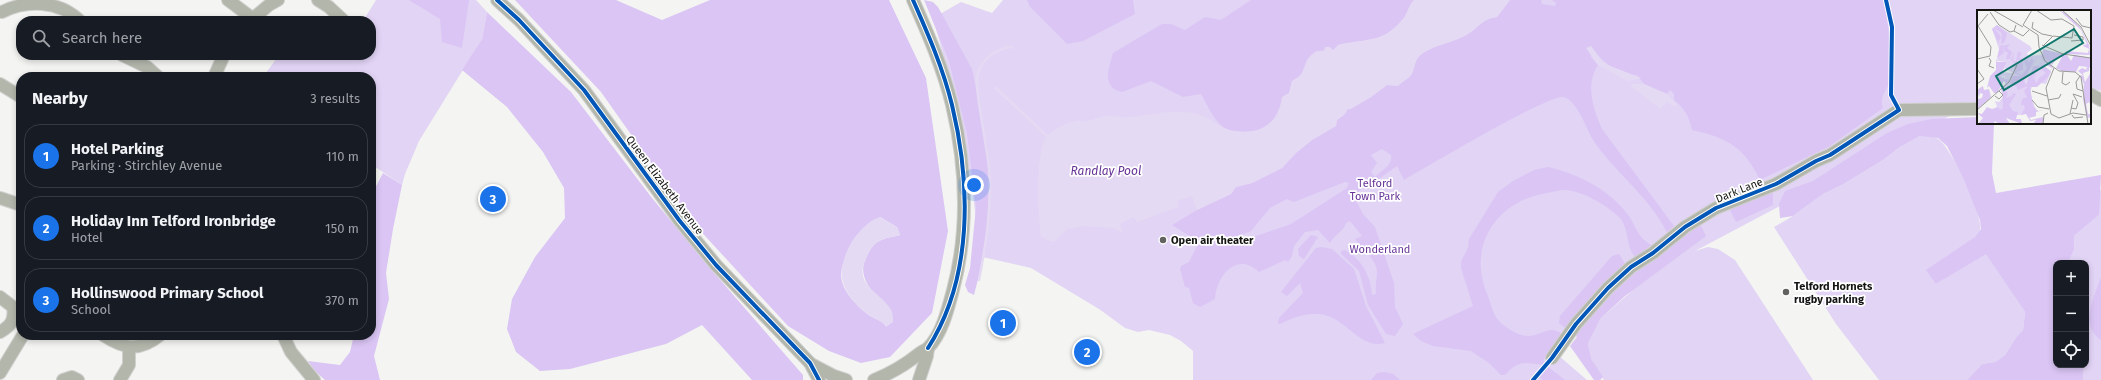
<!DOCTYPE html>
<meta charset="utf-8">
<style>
:root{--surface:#171b24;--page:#242831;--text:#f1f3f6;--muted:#9ea1a6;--line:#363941;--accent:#1a73e8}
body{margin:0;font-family:"Fira Sans",sans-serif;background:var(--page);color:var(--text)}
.controls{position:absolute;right:12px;bottom:12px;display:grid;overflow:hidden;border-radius:8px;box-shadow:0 2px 6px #0003}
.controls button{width:36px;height:36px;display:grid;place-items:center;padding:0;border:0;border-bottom:1px solid var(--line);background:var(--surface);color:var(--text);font:20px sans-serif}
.you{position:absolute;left:974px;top:185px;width:14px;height:14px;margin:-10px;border:3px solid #fff;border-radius:50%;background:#1a73e8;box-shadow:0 0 0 6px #1a73e833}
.badge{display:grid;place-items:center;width:26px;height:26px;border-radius:50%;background:var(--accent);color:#fff;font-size:13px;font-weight:700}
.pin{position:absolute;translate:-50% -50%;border:2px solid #fff;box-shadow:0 1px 4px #0006}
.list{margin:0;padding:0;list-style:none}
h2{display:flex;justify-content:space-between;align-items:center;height:52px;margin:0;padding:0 16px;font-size:17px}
h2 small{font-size:13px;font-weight:400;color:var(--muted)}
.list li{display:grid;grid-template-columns:26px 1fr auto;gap:12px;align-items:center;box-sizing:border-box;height:64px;margin:0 8px 8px;padding:0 8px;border:1px solid var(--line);border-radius:16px}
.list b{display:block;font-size:15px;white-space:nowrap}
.list p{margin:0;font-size:13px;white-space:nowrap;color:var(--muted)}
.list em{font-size:13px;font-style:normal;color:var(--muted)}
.icon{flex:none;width:22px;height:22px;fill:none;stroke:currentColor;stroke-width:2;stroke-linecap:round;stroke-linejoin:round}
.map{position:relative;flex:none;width:2101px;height:380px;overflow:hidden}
.search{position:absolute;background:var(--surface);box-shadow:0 2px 6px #0003;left:16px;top:16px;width:360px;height:44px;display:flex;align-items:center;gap:10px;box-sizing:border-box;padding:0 14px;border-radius:16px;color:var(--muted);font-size:15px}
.panel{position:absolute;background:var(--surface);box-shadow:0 2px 6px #0003;left:16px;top:72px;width:360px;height:268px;border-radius:16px}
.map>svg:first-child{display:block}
.green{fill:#e2d4f5}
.forest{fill:#dac5f4;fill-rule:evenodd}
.water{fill:#e5daf3}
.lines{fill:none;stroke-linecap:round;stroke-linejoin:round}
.stream{stroke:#e5daf3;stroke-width:2.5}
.minor-casing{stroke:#d0d0cf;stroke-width:14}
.minor{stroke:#b3b6ab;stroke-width:12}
.cycleway-casing{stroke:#fff;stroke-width:6}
.cycleway{stroke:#0057b8;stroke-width:4}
.poi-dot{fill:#626361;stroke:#fff;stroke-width:1.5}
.labels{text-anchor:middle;stroke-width:3.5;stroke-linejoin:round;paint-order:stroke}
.park-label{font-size:11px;fill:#673398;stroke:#fff}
.street-label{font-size:11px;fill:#141513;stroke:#fff}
.poi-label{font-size:11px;font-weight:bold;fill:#141513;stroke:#fff;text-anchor:start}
.water-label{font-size:12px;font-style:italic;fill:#653196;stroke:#fff}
.inset-road{fill:none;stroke:#9a9b99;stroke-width:1}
.view{fill:#0f766e;fill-opacity:0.15;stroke:#0f766e;stroke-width:2}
.inset-edge{fill:none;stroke:#141513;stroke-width:2}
</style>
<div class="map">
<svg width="2101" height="380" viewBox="0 0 2101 380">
<rect width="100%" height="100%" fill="#f4f5f2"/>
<g class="green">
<path d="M376,0H408L430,13L455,0H476L487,12L482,39L419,141L405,174L402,185L371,164V77H263L279,55H371V21H363Z"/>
<path d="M1003,0H2101V91L2090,87V11H1978V101L1695,251L1708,247L1718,249L1735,260L1813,380H1604L1592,360L1588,344L1601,318L1633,290L1551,342L1558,355L1587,380H1193V351L1181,341L1170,335L1149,330L1138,332L1125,328L1099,309L1031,268L978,256C976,175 955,96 933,18L961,2L992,13Z"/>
<path d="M1920,136C1926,136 1934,136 1938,139C1950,145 1984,217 1980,229C1980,232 1977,235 1975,237L1936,284L1986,253L2025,312L2023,330L2017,336L2005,355L1995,362L1982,364L1967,380H1879L1836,324L1774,227L1793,216L1823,194L1842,185L1883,160L1900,147Z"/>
<path d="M2099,190H2101V380H2083L2084,365H2086V263H2068L2074,250V236L2099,215Z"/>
</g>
<g class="forest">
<path d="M408,0H469L462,48L442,42L440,19Z"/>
<path d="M515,0H616L662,20L710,0H889L926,78L948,231L932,313L890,357L861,363L829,351L788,326L695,225L601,92ZM880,217L897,227L900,235C893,237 887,237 879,241C873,244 869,251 866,258C855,280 878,297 892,312L886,326C881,319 873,319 866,313C818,272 849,253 880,217Z"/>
<path d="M924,0L933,2L938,7L972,69L987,144L990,171L986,248L974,295L968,292L965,285L970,268L976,207L967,134L949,61Z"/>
<path d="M1027,0H1133L1135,14L1083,41L1067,44L1030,7Z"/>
<path d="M1251,0H1414C1408,6 1408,13 1403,19C1382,44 1367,38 1338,45L1336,50L1316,51L1307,59L1301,75L1292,81L1289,93L1282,97C1279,121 1263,134 1239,131C1233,131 1227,130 1222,126C1213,119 1207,104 1201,94L1183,97L1151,81L1122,92C1101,88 1109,67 1113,53L1162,24H1171L1185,30L1205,17L1221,20Z"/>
<path d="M1510,0H1541L1542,4L1555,6L1556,3L1552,0H1885L1894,78C1887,88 1879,96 1883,108L1830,146L1760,180C1744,147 1728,138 1692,130C1689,116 1685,109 1674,100V94L1670,90L1667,94L1644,84L1637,75C1616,74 1602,62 1591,46V57L1598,65C1585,84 1593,109 1602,129L1674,226L1667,232C1648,196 1618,175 1595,143C1586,130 1578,100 1563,97C1549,94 1425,168 1404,180L1397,166L1366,188L1363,187L1354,197L1363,214L1375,227L1394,283L1395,307L1403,324L1395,336L1386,334L1368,305L1359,271L1341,254V251L1345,250C1362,259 1371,277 1372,295L1376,294C1375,285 1377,279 1377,271C1376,259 1362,249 1355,239L1362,236L1350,221L1346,223C1344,231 1334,235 1330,243L1318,230L1305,232L1294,246L1292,256L1288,262L1285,260L1259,272C1238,251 1216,275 1215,299L1200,307L1193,303L1189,288L1185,287L1180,269L1181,266L1189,262L1199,242L1172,225L1197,210L1231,194L1236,187L1252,183L1282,168L1296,153L1312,140L1336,126L1337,120L1344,115L1348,109L1371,97L1387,85L1398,86C1401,83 1405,81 1408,78C1415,70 1413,59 1423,53C1438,44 1457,42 1471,32C1480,25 1485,18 1497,17ZM1382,149L1391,155C1393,166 1381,170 1375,177L1371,172L1377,163L1371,155ZM1345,182L1349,183L1347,188L1291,224L1236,243L1234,241L1238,236L1251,231L1270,208L1287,199L1294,202Z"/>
<path d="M487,12L571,92L652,198L709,267L803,375V380H752L702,325L666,344L570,369L540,371L516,352L507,329L512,299L535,257L565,218L564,188L543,152L507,107L462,70L482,39Z"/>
<path d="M1978,117V123H1994L1992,173L1996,193L2101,175L2099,215L2074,236V250L2068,263H2056V365H2084L2083,380H1967L1982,364L1995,362L2005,355L2017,336L2023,330L2025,312L1986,254L1936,284L1926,270L1975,237L1981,229L1980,220L1964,180L1947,146L1938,138L1920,136L1900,147L1883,160L1842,185L1823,194L1793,216L1780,218L1779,204L1785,191L1813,181L1887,133L1908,124L1932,119Z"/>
<path d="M1548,167C1579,174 1610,190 1629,216C1636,227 1638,238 1651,245L1636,258C1625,247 1630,228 1619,217C1606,205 1583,191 1565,190C1559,190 1553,192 1547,193C1496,201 1466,247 1488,296C1491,304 1493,315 1499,321C1506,328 1518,336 1528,336C1542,336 1549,324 1562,334L1544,359V365C1524,362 1518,360 1505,375H1501L1489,363L1471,351L1433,346L1421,341L1413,334L1473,306L1461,268V261L1468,248L1469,239L1498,192L1513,181L1534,170Z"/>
<path d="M383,173L402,185L393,229L386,273L389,299L374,356L380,380H325L315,371L308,361L340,365L350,352L354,335H371V196Z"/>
<path d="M1773,190V205L1736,222L1729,208Z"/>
<path d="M1699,222L1706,236L1625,296L1601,318L1588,344L1592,360L1603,377L1600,380H1594L1570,346L1577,337L1559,323L1560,316L1612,256L1619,254L1631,273Z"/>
<path d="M1311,235L1318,237L1304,259L1299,256L1298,249Z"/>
<path d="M1321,247L1332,249L1354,269L1366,306L1385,343C1361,349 1349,323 1328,316C1312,310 1294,317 1280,324L1278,323L1279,318L1303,293L1300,283L1287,296L1281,292L1316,248Z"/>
<path d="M2101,277V340C2079,325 2094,298 2101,277Z"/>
<path d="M1547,366L1565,380H1543L1539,377Z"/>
<path d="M1385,372L1393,374L1400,380H1371L1377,373Z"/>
</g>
<g class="water">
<path d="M1414,0H1510L1497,17C1485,18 1480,25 1471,32C1457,42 1436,44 1423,53C1414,59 1416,65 1412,74C1409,79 1402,81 1398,86L1387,85L1371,97L1351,109H1348L1344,115L1337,120L1336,126L1312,140L1296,153L1282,168L1252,183L1236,187L1231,194L1197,210L1192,196L1177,201L1178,207L1137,222L1134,217L1120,224L1123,233L1113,228L1084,226L1067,229L1054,242L1045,239L1041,236C1038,217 1035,150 1047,136C1052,130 1069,122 1076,121C1079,120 1082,122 1085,121C1092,121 1099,116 1106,116C1114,115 1122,118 1130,117C1152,115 1174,109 1197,114C1209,117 1218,127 1229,130C1256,137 1279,126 1282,97L1289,93L1292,81C1296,79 1300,76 1302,73C1309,62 1307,51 1324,51L1325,47H1330L1333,50L1338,45C1366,38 1383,44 1403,19C1408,13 1408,6 1414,0Z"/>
<path d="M1591,46L1601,60L1608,65L1641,78L1628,81L1598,65L1586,48Z"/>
<path d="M1632,84H1644L1667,94L1677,104L1676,106L1671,105L1667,102L1660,109L1631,86Z"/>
<path d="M880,217L897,227L900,235C893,237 887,237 879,241C873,244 869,251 866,258C852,287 884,293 892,312C893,315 893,319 893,322L886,327C881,319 873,319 866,313C843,293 835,277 848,249C854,236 867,221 880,217Z"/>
</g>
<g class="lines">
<g class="stream">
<path d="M996,88L1047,136"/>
<path d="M979,280C986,244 992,206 989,169C988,149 973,85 978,73C983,58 997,48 1012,47"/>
</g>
<defs>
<g id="minor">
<path d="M228,0L252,18"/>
<path d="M318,0L329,7L344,21"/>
<path d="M497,0L519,20L584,90L679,220L716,265L810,363L819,380"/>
<path d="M2,12C26,0 59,0 80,21"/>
<path d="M250,21L269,5L278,0"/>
<path d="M122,55L147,67L158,77"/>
<path d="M214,77L224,55"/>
<path d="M0,84L21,97"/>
<path d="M2090,94L2101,100"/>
<path d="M0,198L21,205"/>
<path d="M0,297L13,307C15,320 11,326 0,332"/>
<path d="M103,335C124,349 139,352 160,335"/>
<path d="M283,335L291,352L314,380"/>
<path d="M1552,358L1576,324L1608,288L1631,267L1653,253L1685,227L1716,208L1776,184L1816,161L1830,155L1899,110L1978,109"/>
<path d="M811,364L834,376L846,380"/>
<path d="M0,373L23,335"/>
<path d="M63,380L72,377L78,380"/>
<path d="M120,380L129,365V348"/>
<path d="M874,380C892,373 905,365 920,353C922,351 926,350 928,348C942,334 948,309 953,290C969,230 966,165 952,105C943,68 928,34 913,0"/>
<path d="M919,380L927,356L928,348"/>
</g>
</defs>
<use href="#minor" class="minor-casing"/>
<use href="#minor" class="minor"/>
<defs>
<g id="cycleway">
<path d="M497,0L519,20L584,90L679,220L716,265L810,363L819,380"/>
<path d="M913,0C928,34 943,68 952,105C971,184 973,278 928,348"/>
<path d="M1533,380L1552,358L1576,324L1608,288L1631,267L1653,253L1685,227L1716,208L1776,184L1816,161L1830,155L1899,110L1891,95L1892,27L1886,0"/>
</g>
</defs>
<use href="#cycleway" class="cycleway-casing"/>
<use href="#cycleway" class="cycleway"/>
</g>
<g class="poi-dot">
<circle cx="1163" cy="240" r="4"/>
<circle cx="1786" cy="292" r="4"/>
</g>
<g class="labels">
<g class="park-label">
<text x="1375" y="187">Telford<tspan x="1375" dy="13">Town Park</tspan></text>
<text x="1380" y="253">Wonderland</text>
</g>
<g class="street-label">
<text transform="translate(665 185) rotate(53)" y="4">Queen Elizabeth Avenue</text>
<text transform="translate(1739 190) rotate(-22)" y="4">Dark Lane</text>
</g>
<g class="poi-label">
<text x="1171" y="244">Open air theater</text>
<text x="1794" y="290">Telford Hornets<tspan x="1794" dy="13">rugby parking</tspan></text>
</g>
<g class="water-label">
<text x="1106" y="175">Randlay Pool</text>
</g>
</g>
<g transform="translate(1977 10)">
<rect width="114" height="114" fill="#f4f5f2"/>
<path d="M20,15L53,36L55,39L50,43L51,46L64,45L71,53L68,56L74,62L69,74L63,73L55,77L53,82L59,101L44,105L14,106L20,97L18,91L22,92L27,86L23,79L31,71L27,69L28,66L23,67L24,62L36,63L27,58L30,52L20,51L22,39L15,19Z" fill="#e2d4f5"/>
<path d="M82,0L90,4L103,17L112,35L113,45L89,44V41L111,43L112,39L106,36L108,32L107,35L110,34L104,20ZM20,15L30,23L28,32L24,34L25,23L17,18L24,27L22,31L21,30L23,36L25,35L28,36L29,40L28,35L33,34L30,38L35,42L33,49H29L31,42H28L25,36L27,43L20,48V52H30L23,66L26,68L27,66V69L32,70L29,74L27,71L20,83H17L12,76L10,78L13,66L19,60V52L23,36L15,19ZM66,39L90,45L94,51L97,45L114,48V59L112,57V61L106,63L108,72L114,62V96L112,92L109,94L111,104H113L114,96V107L110,108L106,89L107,74L103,65L107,66L101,61L105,58L110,60L109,58L111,57L102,56L99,62L85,61L79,58L85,47H81L75,55L65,46ZM37,41L36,51H39L41,41L45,44L42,47L46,50H40V54L46,52V60L39,62L45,65L50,58L47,51L51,50L52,53L54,48L57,51L47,71L49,75L56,56H63L53,72L60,63L57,69L60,74L61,69L69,63L63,58L65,55L74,61L75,58L69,55L71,54L66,50L63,44L76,57L71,67L60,77H53L56,96L61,101L67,100L59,102V106L52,108L54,110L66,107V114H56L59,110L53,111L49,104L44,105L48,98L47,95H44L45,89L50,87L47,81L51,76L40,80V77L33,73L36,66H45L37,63L38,55L40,54L37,53L34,50ZM6,76L7,80L12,79L14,87L0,100V89L5,88L6,84L3,83L2,87L0,80ZM25,78L31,83L29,88L34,86L33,90L36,83L39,84L32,95L36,101L41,102L39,109H44L45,114L29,108L33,114H22L18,111L16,114H1L6,108L0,103L5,104L10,97L15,99L21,97L23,100L26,98Z" fill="#dac5f4"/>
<path d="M62,48L64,52L56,57L49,75L48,68Z" fill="#e5daf3"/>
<path class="inset-road" d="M16,0L46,17M59,0L74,10L85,9L97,16L95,28L76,26L66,36M85,0L104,17L114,36M13,2L22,15L33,22L37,21M99,8L105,16L114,18M56,12L55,18L65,24L75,26M39,15L37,21L46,26L52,20M46,15L61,25L62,37L68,51L82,61L98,62L104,67L111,114M46,15L55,0M94,31L106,30V27L97,25M65,35L86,44L114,48M12,48L14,51L12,56L17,58M0,49L13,46L14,37L1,16L11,4M77,58L69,78L74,104L82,108L96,103L109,105M0,59L7,69L0,74M86,62L85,73L89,75L93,72M103,66L99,72L100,79L106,81M55,81L70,86M18,86L22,89L26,85L22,81M55,90L61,97L72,99M71,90L82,88L84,84M94,98L99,99L101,93L96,84L105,87M0,100L32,72L40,55M93,104L96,90M95,105L97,108L106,107M66,114L67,105L71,103"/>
<path class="view" d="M97,19L106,33L27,80L19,66Z"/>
<rect width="114" height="114" class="inset-edge"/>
</g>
</svg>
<div class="controls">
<button>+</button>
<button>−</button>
<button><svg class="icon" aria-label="locate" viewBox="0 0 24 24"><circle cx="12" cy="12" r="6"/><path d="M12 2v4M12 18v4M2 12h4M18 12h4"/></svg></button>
</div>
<div class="you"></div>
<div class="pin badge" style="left:1003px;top:323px">1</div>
<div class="pin badge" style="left:1087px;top:352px">2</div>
<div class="pin badge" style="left:493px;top:199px">3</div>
<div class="search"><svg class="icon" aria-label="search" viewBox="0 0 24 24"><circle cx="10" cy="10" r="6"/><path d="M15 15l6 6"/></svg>Search here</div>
<section class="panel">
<h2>Nearby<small>3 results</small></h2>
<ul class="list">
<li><span class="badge">1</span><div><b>Hotel Parking</b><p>Parking · Stirchley Avenue</p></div><em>110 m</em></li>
<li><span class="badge">2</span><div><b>Holiday Inn Telford Ironbridge</b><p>Hotel</p></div><em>150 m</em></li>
<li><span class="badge">3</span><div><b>Hollinswood Primary School</b><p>School</p></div><em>370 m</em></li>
</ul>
</section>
</div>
